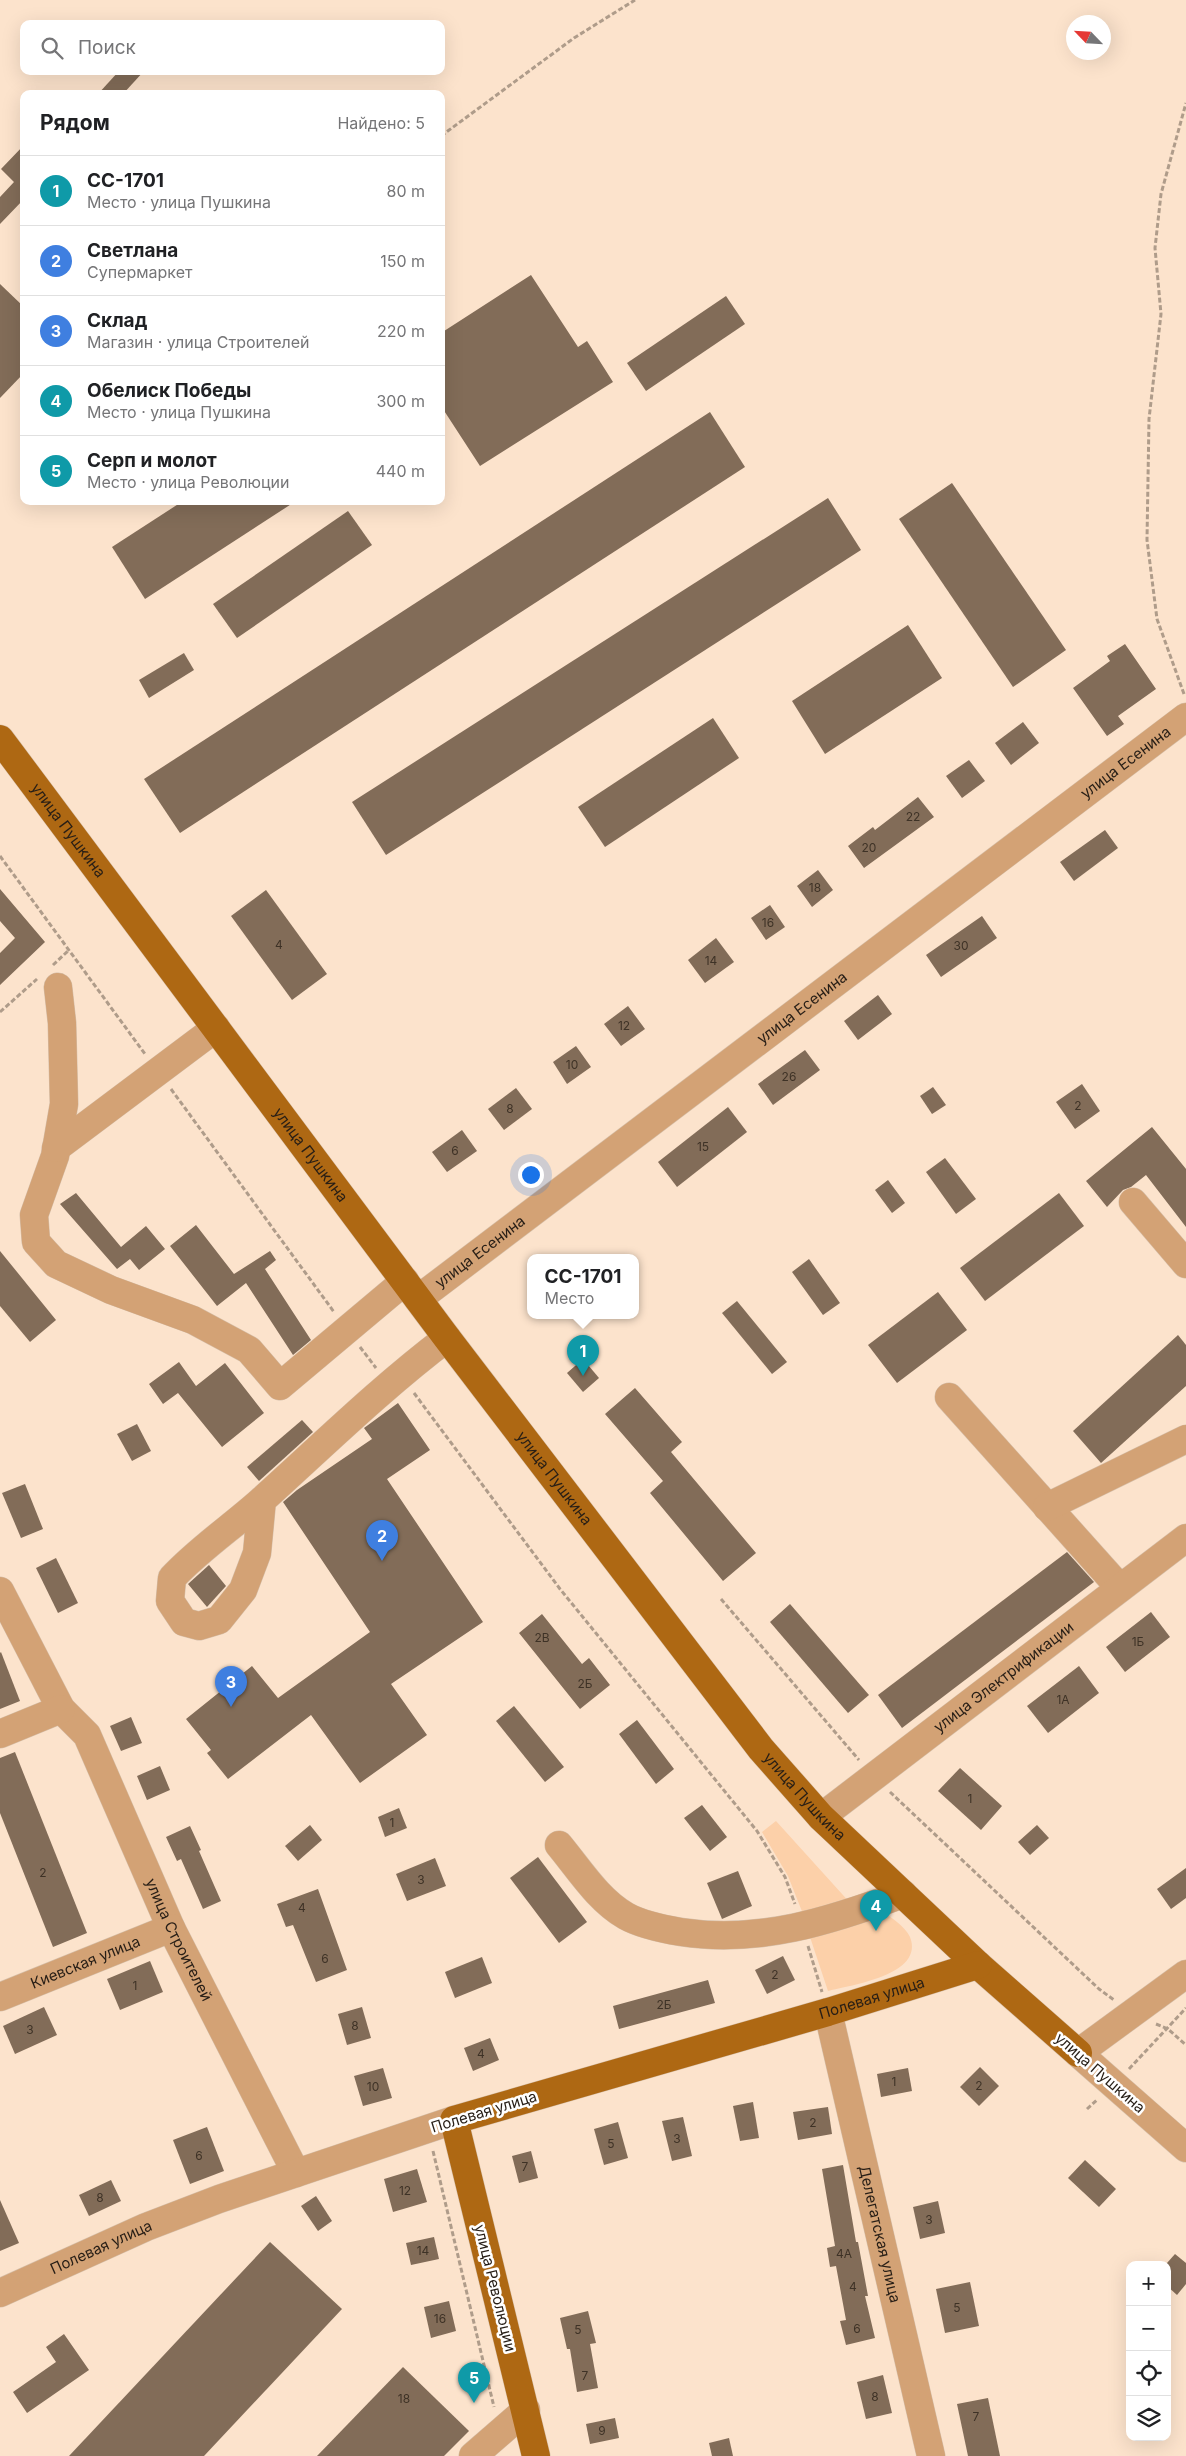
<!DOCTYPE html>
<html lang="ru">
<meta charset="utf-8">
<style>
:root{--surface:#fff;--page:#f2f2f2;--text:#202124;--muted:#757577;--line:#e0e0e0;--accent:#0f766e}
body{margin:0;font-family:Inter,sans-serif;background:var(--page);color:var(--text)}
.controls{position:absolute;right:15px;bottom:15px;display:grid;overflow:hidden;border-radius:10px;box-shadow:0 5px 20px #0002}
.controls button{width:45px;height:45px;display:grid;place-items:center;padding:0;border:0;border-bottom:1px solid var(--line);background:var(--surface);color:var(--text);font:25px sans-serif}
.compass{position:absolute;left:1066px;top:15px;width:45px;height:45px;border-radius:50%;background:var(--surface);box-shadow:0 5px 20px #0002;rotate:295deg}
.you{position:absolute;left:530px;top:1174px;width:18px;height:18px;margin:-12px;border:4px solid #fff;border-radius:50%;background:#1a73e8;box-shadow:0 0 0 8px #1a73e833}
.badge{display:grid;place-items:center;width:32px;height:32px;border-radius:50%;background:var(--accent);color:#fff;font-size:16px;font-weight:700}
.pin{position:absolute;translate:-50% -41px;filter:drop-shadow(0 1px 2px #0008)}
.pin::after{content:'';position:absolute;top:26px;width:18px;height:15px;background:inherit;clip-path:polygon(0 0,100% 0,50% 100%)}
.popup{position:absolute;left:527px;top:1254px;width:112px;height:65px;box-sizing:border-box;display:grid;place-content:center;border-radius:10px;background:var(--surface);filter:drop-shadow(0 1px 4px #0005);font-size:16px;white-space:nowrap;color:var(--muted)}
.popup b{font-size:19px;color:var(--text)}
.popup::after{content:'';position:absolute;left:50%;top:100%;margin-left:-10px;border:10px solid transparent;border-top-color:var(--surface)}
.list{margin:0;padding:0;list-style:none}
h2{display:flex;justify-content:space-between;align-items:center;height:65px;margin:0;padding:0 20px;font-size:21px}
h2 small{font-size:16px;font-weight:400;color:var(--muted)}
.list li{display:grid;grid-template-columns:32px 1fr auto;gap:15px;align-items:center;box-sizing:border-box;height:70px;padding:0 20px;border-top:1px solid var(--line)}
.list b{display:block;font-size:19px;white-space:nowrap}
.list p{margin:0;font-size:16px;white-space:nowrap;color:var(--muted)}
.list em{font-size:16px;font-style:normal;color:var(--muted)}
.icon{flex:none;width:28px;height:28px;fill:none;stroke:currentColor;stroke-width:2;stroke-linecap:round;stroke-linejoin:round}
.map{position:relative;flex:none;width:1186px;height:2456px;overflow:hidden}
.search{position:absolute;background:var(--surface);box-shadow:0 5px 20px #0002;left:20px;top:20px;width:425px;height:55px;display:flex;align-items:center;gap:12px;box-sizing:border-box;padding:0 18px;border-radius:10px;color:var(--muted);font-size:19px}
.panel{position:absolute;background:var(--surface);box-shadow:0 5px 20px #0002;left:20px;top:90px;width:425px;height:415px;border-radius:10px}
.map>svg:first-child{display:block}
.green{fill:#fcd0a9}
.building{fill:#826c58}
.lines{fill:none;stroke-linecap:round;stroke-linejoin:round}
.minor-casing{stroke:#d6c0ab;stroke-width:29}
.major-casing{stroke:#d6c0ab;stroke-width:29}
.path{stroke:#af9c8a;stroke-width:3;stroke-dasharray:5 2.5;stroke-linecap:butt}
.minor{stroke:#d3a275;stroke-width:28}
.major{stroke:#ae6813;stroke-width:28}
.labels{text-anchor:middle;stroke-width:5;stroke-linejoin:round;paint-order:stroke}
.number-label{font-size:12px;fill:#3e3226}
.street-label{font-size:15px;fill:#271e16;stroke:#fff}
</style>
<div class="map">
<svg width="1186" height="2456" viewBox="0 0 1186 2456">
<rect width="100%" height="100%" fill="#fce3cc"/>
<g class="green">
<path d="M776,1821L852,1905L805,1919L788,1876L762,1832Z"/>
<path d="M881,1910C890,1917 905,1926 910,1937C925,1975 851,1985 828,1991L809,1934Z"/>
</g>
<g class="building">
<path d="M119,71H144L123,94H98Z"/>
<path d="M24,145V199L0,224V197L14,182L1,169Z"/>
<path d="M531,275L578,347L587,341L613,382L480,466L441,406V333Z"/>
<path d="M0,284L24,307V373L0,398Z"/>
<path d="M726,296L745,324L646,391L627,363Z"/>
<path d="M710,412L745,467L180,833L144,779Z"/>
<path d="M952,483L1066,650L1013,687L899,519Z"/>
<path d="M828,498L861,550L386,855L352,802Z"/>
<path d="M183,501H296L145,599L112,547Z"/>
<path d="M348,511L372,545L237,638L213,604Z"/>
<path d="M908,625L942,678L825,754L792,701Z"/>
<path d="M1125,644L1156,689L1118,716L1124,724L1107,736L1073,688L1110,661L1107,656Z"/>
<path d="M184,653L194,670L149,698L139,680Z"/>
<path d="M713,718L739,758L605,847L578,807Z"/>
<path d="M1023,722L1039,743L1011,765L995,743Z"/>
<path d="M969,760L985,781L962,798L946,776Z"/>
<path d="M918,797L934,817L864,868L848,846L873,827L875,830Z"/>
<path d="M1105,830L1118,848L1074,881L1060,862Z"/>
<path d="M818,870L833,890L812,907L797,886Z"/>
<path d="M0,889L45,942L0,985V953L15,938L0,921Z"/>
<path d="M266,890L327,974L292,1000L231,916Z"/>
<path d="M770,905L785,927L766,940L751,918Z"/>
<path d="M982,916L997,938L941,977L926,955Z"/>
<path d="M716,938L734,962L705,983L688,960Z"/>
<path d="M878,995L892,1014L858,1040L844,1021Z"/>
<path d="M628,1006L645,1029L621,1046L604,1024Z"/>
<path d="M576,1046L591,1067L567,1084L553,1062Z"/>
<path d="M805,1050L820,1070L773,1105L758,1084Z"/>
<path d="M1082,1084L1100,1111L1075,1129L1056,1102Z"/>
<path d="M933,1087L946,1105L932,1114L920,1096Z"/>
<path d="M516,1088L532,1109L504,1130L488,1109Z"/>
<path d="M728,1107L747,1132L677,1187L658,1162Z"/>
<path d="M1152,1127L1186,1169V1227L1146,1175L1131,1187L1123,1190L1107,1207L1086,1181Z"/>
<path d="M462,1130L477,1151L447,1172L432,1152Z"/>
<path d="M945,1158L976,1199L956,1214L926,1172Z"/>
<path d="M888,1180L905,1203L892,1213L875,1190Z"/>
<path d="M76,1193L121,1247L146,1226L165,1249L139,1270L130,1259L117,1269L60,1204Z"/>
<path d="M1059,1193L1084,1226L985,1301L960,1268Z"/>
<path d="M196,1225L234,1274L270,1251L276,1260L265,1269L311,1340L293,1355L246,1283L217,1306L170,1246Z"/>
<path d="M0,1251L56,1320L30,1342L0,1306Z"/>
<path d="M809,1259L840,1303L823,1315L792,1272Z"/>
<path d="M938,1292L967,1330L897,1383L868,1345Z"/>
<path d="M737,1301L787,1362L772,1374L722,1313Z"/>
<path d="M1178,1335L1186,1345V1386L1101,1463L1073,1431Z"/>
<path d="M583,1359L599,1378L583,1392L567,1373Z"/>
<path d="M179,1362L196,1386L225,1363L264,1413L222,1447L178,1393L163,1404L149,1384Z"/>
<path d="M635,1388L682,1442L671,1452L756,1553L723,1581L650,1493L663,1481L605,1414Z"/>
<path d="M398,1403L430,1450L387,1479L483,1622L391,1684L427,1735L360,1783L311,1715L228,1779L207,1753L211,1750L186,1719L252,1666L278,1698L370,1632L283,1502L297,1490L372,1439L364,1428Z"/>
<path d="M302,1420L313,1432L259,1481L247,1467Z"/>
<path d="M137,1424L151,1451L132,1461L117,1434Z"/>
<path d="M25,1484L43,1529L21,1538L2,1493Z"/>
<path d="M1067,1552L1094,1582L902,1728L878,1695Z"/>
<path d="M56,1558L78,1603L58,1613L36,1568Z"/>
<path d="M209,1565L226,1586L207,1607L188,1584Z"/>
<path d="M790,1604L869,1695L848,1713L770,1622Z"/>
<path d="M1151,1612L1170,1637L1125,1672L1106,1647Z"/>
<path d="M542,1614L582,1664L589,1658L610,1685L580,1709L519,1633Z"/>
<path d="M1,1652L20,1701L0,1709V1653Z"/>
<path d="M1079,1666L1099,1693L1048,1733L1027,1706Z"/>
<path d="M514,1706L564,1767L545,1782L496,1721Z"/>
<path d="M131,1717L142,1743L121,1751L110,1726Z"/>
<path d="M637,1720L674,1769L656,1784L619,1734Z"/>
<path d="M15,1752L87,1933L53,1947L0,1813V1758Z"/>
<path d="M160,1766L170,1790L147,1800L137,1776Z"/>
<path d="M960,1768L1002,1806L981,1830L938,1791Z"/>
<path d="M702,1805L727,1837L710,1851L684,1818Z"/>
<path d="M399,1808L407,1828L385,1837L378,1817Z"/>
<path d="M310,1825L322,1840L298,1861L285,1846Z"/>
<path d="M1037,1825L1049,1838L1030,1855L1018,1842Z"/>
<path d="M190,1826L201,1850L199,1851L221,1901L203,1909L181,1859L177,1861L166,1837Z"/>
<path d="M538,1857L587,1922L559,1943L510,1878Z"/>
<path d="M435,1858L446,1886L407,1901L396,1874Z"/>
<path d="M1186,1868V1898L1171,1909L1157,1889Z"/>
<path d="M738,1871L752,1906L722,1919L707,1883Z"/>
<path d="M318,1889L347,1970L316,1982L293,1925L286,1927L277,1904Z"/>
<path d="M783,1956L795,1980L767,1994L755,1970Z"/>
<path d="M482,1957L492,1983L455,1998L445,1972Z"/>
<path d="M150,1961L163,1992L120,2010L107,1979Z"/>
<path d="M708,1980L715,2003L619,2029L613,2006Z"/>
<path d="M44,2007L57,2035L15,2054L3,2026Z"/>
<path d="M362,2007L371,2038L347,2045L338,2014Z"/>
<path d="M490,2038L499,2060L473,2071L464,2048Z"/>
<path d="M980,2067L999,2086L979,2106L960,2087Z"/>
<path d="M383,2068L392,2098L363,2106L354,2076Z"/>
<path d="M908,2068L912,2091L881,2097L877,2074Z"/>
<path d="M753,2102L759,2138L740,2141L733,2106Z"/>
<path d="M828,2107L832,2134L798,2140L793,2112Z"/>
<path d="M683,2117L692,2156L672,2161L662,2121Z"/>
<path d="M618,2122L628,2158L604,2165L594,2129Z"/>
<path d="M207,2127L224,2171L190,2184L173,2140Z"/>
<path d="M531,2151L538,2178L519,2183L512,2156Z"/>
<path d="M1085,2160L1116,2189L1099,2207L1068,2178Z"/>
<path d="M843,2165L856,2242H858L868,2296H865L875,2338L846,2345L840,2321L846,2320L836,2266L830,2267L827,2248L835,2246L822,2169Z"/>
<path d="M417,2169L427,2202L393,2212L384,2179Z"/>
<path d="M111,2180L121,2201L89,2216L79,2195Z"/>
<path d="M316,2196L332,2221L318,2231L301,2206Z"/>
<path d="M0,2200L19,2243L0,2251Z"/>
<path d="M938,2201L945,2233L920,2239L913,2207Z"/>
<path d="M434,2237L439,2259L411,2265L406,2243Z"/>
<path d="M270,2242L342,2309L204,2456H69Z"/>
<path d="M1175,2254L1186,2263V2284L1177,2295L1167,2286V2263Z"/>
<path d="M970,2282L979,2326L945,2333L936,2289Z"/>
<path d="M449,2301L456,2331L431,2338L424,2307Z"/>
<path d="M588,2311L596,2343L590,2344L598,2388L577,2392L570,2349H567L560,2318Z"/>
<path d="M64,2334L89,2370L27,2413L13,2392L56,2362L46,2347Z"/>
<path d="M403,2367L469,2431L444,2456H317Z"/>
<path d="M883,2375L892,2413L866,2419L857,2382Z"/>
<path d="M988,2398L1000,2456H968L957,2404Z"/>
<path d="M615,2418L619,2438L590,2444L586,2424Z"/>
<path d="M729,2438L733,2456H712L709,2443Z"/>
</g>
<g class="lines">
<defs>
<g id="minor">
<path d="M58,987L62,1023L64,1104L55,1156L34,1215L36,1242L56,1264L111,1290L193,1320L249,1350L280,1386L405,1281"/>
<path d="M56,1148L216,1028"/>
<path d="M1133,1202L1186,1264"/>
<path id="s1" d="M418,1299L1186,717"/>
<path d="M949,1397L1120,1588"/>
<path d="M262,1500L257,1553L243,1590L219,1620L199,1626L184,1622L170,1601L172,1578C199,1549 232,1527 261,1501C323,1445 381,1388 447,1338"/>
<path d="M1047,1507L1186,1439"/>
<path id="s2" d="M0,1591L61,1709L87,1735L171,1928L296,2173"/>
<path d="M0,1734L61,1709"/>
<path id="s3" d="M821,1817L1186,1538"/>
<path d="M559,1845C579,1869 598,1900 626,1916C642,1925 663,1929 681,1932C759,1944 830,1921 903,1894"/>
<path d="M1186,1974L1078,2053L1186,2148"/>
<path id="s4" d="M0,1997L171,1928"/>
<path id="s5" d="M828,2012L931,2456"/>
<path id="s6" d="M0,2293L146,2227L219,2199L454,2120"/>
<path d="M473,2456L526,2410"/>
</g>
<g id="major">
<path id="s7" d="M0,739L447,1338L761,1749L821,1817L978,1965L1078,2053"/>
<path id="s8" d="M536,2456L454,2120L828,2012L978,1965"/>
</g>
</defs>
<use href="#minor" class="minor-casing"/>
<use href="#major" class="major-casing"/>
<g class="path">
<path d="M441,136L574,38L635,0"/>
<path d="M1184,694L1157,619L1147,540L1149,419L1161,314L1155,248L1161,194L1186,103"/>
<path d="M0,856L145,1054"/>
<path d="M53,965L69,950"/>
<path d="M0,1012L37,979"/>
<path d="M171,1089L334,1312"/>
<path d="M360,1347L376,1368"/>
<path d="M414,1393L560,1589L757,1831L785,1877L795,1904"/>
<path d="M721,1599L859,1760"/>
<path d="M890,1792L1099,1989L1114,2000"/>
<path d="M808,1946L822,1992"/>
<path d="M1156,2024L1168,2029L1186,2045"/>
<path d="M1129,2069L1186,2008"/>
<path d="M1087,2109L1098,2099"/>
<path d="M433,2151L494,2407"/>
</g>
<use href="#minor" class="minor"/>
<use href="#major" class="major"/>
</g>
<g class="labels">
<g class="number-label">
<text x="913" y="821">22</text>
<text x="869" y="852">20</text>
<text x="815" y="892">18</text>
<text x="768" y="927">16</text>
<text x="279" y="949">4</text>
<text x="961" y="950">30</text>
<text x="711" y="965">14</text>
<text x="624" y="1030">12</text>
<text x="572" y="1069">10</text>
<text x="789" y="1081">26</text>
<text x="1078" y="1110">2</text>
<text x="510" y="1113">8</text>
<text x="703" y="1151">15</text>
<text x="455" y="1155">6</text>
<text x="542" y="1642">2В</text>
<text x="1138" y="1646">1Б</text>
<text x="585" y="1688">2Б</text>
<text x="1063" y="1704">1А</text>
<text x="970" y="1803">1</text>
<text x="392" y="1827">1</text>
<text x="43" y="1877">2</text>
<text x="421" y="1884">3</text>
<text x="302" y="1912">4</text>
<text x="325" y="1963">6</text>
<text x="775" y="1979">2</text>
<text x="135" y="1990">1</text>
<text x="664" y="2009">2Б</text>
<text x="355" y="2030">8</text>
<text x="30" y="2034">3</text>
<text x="481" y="2058">4</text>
<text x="894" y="2086">1</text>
<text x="979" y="2090">2</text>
<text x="373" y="2091">10</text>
<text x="813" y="2127">2</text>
<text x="677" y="2143">3</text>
<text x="611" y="2148">5</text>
<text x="199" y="2160">6</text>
<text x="525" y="2171">7</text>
<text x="405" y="2195">12</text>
<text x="100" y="2202">8</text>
<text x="929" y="2224">3</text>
<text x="423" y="2255">14</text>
<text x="844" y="2258">4А</text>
<text x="853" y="2291">4</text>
<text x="957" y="2312">5</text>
<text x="440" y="2323">16</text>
<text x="857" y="2333">6</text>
<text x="578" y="2334">5</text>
<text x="585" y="2380">7</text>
<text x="875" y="2401">8</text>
<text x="404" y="2403">18</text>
<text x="976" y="2421">7</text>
<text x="602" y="2435">9</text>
</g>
<g class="street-label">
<text dy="5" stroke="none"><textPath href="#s1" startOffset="888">улица Есенина</textPath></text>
<text dy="5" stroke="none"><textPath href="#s7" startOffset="114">улица Пушкина</textPath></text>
<text dy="5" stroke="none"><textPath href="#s1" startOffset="482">улица Есенина</textPath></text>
<text dy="5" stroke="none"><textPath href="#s7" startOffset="519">улица Пушкина</textPath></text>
<text dy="5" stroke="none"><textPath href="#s1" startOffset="78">улица Есенина</textPath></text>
<text dy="5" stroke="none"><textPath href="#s7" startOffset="924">улица Пушкина</textPath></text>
<text dy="5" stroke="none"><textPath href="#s3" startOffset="230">улица Электрификации</textPath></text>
<text dy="5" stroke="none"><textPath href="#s7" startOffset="1329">улица Пушкина</textPath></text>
<text dy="5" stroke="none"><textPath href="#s2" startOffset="394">улица Строителей</textPath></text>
<text dy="5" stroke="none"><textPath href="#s4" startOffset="92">Киевская улица</textPath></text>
<text dy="5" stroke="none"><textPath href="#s8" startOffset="781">Полевая улица</textPath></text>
<text transform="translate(1100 2073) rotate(41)" y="5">улица Пушкина</text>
<text transform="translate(484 2112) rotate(-17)" y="5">Полевая улица</text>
<text dy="5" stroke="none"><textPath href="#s5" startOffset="228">Делегатская улица</textPath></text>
<text dy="5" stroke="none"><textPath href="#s6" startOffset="111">Полевая улица</textPath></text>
<text transform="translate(495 2288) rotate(76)" y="5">улица Революции</text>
</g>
</g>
</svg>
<div class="controls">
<button>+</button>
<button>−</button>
<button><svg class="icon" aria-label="locate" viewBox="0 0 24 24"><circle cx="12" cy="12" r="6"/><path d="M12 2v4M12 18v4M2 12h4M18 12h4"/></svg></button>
<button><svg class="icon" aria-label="layers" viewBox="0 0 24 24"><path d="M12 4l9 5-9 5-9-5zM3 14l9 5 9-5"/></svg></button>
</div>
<svg class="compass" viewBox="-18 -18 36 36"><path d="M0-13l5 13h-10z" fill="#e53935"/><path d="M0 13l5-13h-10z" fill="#757577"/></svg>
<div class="you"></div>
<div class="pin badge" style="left:583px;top:1376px;background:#0f9aa8">1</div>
<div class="popup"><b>СС-1701</b>Место</div>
<div class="pin badge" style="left:382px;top:1561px;background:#3f7fe0">2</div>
<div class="pin badge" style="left:231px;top:1707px;background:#3f7fe0">3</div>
<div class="pin badge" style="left:876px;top:1931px;background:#0f9aa8">4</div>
<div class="pin badge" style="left:474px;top:2403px;background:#0f9aa8">5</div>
<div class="search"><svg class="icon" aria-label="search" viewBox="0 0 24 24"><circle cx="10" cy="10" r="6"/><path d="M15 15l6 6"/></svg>Поиск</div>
<section class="panel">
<h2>Рядом<small>Найдено: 5</small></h2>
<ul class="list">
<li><span class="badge" style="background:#0f9aa8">1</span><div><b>СС-1701</b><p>Место · улица Пушкина</p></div><em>80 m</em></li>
<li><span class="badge" style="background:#3f7fe0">2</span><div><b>Светлана</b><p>Супермаркет</p></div><em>150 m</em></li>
<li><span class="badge" style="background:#3f7fe0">3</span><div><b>Склад</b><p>Магазин · улица Строителей</p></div><em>220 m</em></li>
<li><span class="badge" style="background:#0f9aa8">4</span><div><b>Обелиск Победы</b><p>Место · улица Пушкина</p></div><em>300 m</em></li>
<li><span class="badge" style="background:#0f9aa8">5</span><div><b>Серп и молот</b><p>Место · улица Революции</p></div><em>440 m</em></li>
</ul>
</section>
</div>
